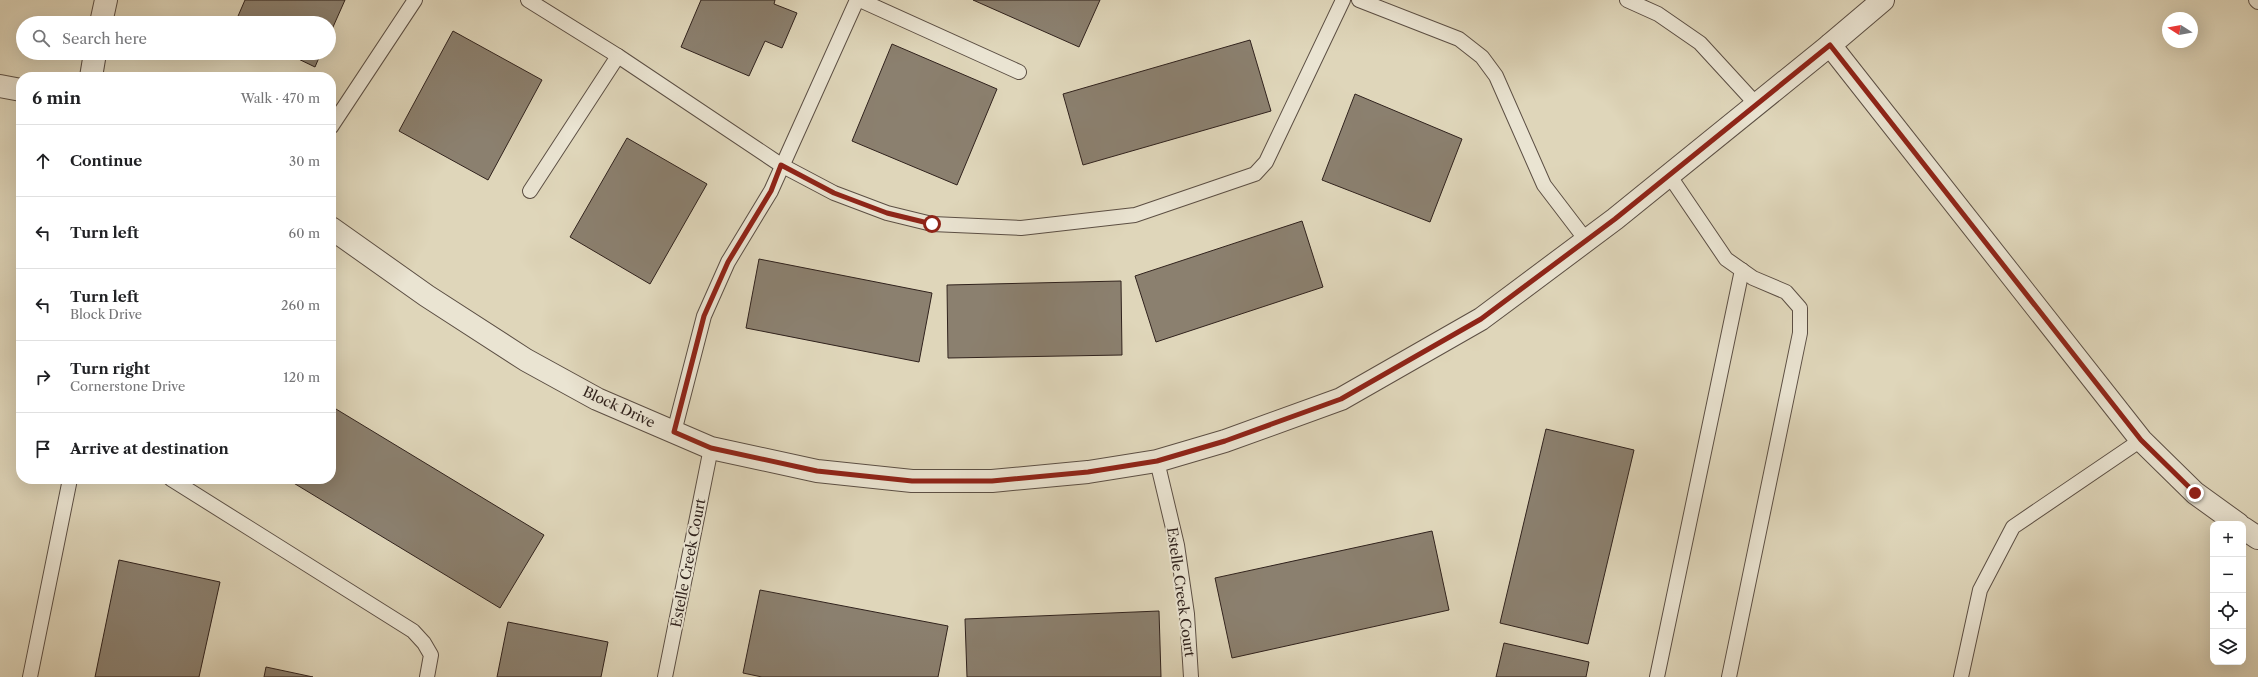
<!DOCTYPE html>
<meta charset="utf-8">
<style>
:root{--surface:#fff;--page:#f6f6f6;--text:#202124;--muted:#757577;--line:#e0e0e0}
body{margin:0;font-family:"Libre Caslon Text",serif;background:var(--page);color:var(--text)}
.controls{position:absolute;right:12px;bottom:12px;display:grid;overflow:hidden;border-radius:8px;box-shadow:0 4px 16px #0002}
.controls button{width:36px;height:36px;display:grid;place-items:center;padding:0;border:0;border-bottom:1px solid var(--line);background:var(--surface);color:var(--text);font:20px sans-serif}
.compass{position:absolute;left:2162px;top:12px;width:36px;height:36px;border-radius:50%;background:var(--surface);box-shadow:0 4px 16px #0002;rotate:281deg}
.stop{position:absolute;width:12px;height:12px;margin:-9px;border:3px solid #8f2418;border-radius:50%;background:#fff}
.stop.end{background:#8f2418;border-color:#fff;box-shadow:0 1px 4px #0008}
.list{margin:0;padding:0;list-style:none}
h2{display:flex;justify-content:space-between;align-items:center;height:52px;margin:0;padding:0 16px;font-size:17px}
h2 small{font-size:13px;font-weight:400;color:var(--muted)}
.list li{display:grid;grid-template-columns:26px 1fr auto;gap:12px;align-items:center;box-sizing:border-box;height:72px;padding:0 16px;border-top:1px solid var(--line)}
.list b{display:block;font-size:15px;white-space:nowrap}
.list p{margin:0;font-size:13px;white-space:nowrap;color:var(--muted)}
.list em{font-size:13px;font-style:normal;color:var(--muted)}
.icon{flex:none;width:22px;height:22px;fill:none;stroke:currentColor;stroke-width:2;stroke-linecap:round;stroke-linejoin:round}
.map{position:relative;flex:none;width:2258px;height:677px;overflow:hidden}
.search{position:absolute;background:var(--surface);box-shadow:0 4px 16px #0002;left:16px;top:16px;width:320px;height:44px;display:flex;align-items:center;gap:10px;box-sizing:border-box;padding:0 14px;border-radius:22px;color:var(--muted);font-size:15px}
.panel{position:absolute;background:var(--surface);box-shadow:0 4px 16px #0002;left:16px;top:72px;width:320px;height:412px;border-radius:16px}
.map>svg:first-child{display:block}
.building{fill:#8b806f;stroke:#30221d}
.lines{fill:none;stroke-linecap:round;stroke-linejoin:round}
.lane-casing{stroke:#5c4f44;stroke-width:16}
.street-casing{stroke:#5c4f44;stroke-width:24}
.lane{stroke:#eae4d2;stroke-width:14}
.street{stroke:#eae4d2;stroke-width:22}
.route{stroke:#8f2418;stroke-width:5}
.labels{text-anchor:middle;stroke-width:4;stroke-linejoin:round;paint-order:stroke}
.street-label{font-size:14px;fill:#30221d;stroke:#eae4d2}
</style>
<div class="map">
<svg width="2258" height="677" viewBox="0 0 2258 677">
<rect width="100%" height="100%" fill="#dfd6ba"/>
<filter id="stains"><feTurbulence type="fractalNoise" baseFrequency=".005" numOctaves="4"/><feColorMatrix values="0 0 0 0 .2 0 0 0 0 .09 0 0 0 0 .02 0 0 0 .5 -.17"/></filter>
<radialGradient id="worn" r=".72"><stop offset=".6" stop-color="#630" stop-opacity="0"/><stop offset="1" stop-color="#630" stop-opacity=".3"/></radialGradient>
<g class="building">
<path d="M245,0H345L329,36V23H235Z"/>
<path d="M701,0H775L774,4L797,13L782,48L765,41L749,76L681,47Z"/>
<path d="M973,0H1100L1079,47Z"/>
<path d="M453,31L542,80L488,180L399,131Z"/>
<path d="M1250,40L1271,111L1083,165L1063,94Z"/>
<path d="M892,44L997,89L957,185L852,141Z"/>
<path d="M286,53H321L315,67Z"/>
<path d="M1355,94L1462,139L1430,222L1322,180Z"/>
<path d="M627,138L707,184L650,284L570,237Z"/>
<path d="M1302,221L1323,287L1156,342L1135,276Z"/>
<path d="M759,259L932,293L919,362L746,328Z"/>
<path d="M1121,281L1122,355L948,358L947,285Z"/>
<path d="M331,406L544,535L500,608L287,479H331Z"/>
<path d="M1546,429L1634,450L1588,644L1500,623Z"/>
<path d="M1432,531L1449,610L1232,658L1215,578Z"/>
<path d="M119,560L220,582L199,677H95Z"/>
<path d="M760,590L948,626L938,677H762L743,673Z"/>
<path d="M1159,611L1161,677H967L965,619Z"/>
<path d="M508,622L608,642L601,677H497Z"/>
<path d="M1504,643L1589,662L1586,677H1496Z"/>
<path d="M266,667L313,677H264Z"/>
</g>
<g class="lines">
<defs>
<g id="lane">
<path d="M528,0L618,56L781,165L834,193L887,213L932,224L1021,228L1135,215L1255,174L1266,162L1343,0"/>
<path d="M860,0L1019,72"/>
<path d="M1359,0L1459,39L1482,57L1496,76L1544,185L1586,240"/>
<path d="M1627,0L1658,14L1700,43L1756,104"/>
<path d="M2256,0L2258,2"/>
<path d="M331,127L415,0"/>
<path d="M1669,175L1726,259L1753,278L1786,292L1800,308V333L1729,677"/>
<path d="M530,191L618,56"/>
<path d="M674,432L704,316L728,262L771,191L857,0"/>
<path d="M1157,461L1177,545L1187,614L1191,677"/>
<path d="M171,479L413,631L424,643L431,655L427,677"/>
<path d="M30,677L70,479"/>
<path d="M665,677L711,448"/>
<path d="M1657,677L1742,270"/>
<path d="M1961,677L1980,590L2013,527L2141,440"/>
</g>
<g id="street">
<path d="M101,23L106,0"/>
<path d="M1830,45L2141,440L2195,493L2238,524"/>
<path d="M91,77L95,53"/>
<path d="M0,86L21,90"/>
<path d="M331,228L427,296L526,360L597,399L711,448L817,471L912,481H992L1088,472L1157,461L1225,441L1341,399L1481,319L1615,219L1830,45L1883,0"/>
<path d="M2243,528L2258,538"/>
</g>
</defs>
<use href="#lane" class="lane-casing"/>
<use href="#street" class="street-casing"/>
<use href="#lane" class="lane"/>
<use href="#street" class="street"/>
</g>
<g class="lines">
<path class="route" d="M932,224L887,213L834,193L781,165L771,191L728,262L704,316L674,432L711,448L817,471L912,481H992L1088,472L1157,461L1225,441L1341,399L1481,319L1615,219L1830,45L2141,440L2195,493"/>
</g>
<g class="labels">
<g class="street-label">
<text transform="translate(619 407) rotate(25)" y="5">Block Drive</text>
<text transform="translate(688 563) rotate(-79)" y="5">Estelle Creek Court</text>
<text transform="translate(1181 592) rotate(82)" y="5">Estelle Creek Court</text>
</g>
</g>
<rect width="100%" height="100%" filter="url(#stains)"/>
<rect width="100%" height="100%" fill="url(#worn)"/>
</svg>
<div class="controls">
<button>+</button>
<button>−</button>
<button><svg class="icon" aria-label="locate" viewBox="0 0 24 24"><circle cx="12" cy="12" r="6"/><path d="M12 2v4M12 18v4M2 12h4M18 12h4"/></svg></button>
<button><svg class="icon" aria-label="layers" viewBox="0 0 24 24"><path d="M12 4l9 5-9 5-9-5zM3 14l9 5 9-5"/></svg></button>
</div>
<svg class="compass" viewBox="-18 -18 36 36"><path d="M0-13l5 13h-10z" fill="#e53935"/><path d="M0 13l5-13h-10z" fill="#757577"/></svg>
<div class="stop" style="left:932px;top:224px"></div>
<div class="stop end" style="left:2195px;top:493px"></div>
<div class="search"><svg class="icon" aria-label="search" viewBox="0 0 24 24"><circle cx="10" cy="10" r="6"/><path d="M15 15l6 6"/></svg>Search here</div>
<section class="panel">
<h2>6 min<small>Walk · 470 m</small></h2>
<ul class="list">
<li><svg class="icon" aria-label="ahead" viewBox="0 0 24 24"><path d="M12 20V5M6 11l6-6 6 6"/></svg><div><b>Continue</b></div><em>30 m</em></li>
<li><svg class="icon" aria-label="left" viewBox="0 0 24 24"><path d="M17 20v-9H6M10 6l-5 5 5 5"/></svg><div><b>Turn left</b></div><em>60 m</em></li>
<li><svg class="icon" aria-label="left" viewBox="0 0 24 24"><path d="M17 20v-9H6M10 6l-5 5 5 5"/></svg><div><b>Turn left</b><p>Block Drive</p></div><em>260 m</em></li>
<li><svg class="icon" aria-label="right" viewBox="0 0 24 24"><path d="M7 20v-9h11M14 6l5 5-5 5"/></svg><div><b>Turn right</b><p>Cornerstone Drive</p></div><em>120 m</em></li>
<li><svg class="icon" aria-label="arrive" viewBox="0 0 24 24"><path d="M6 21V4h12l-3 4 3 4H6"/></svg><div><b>Arrive at destination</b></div></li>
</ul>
</section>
</div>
